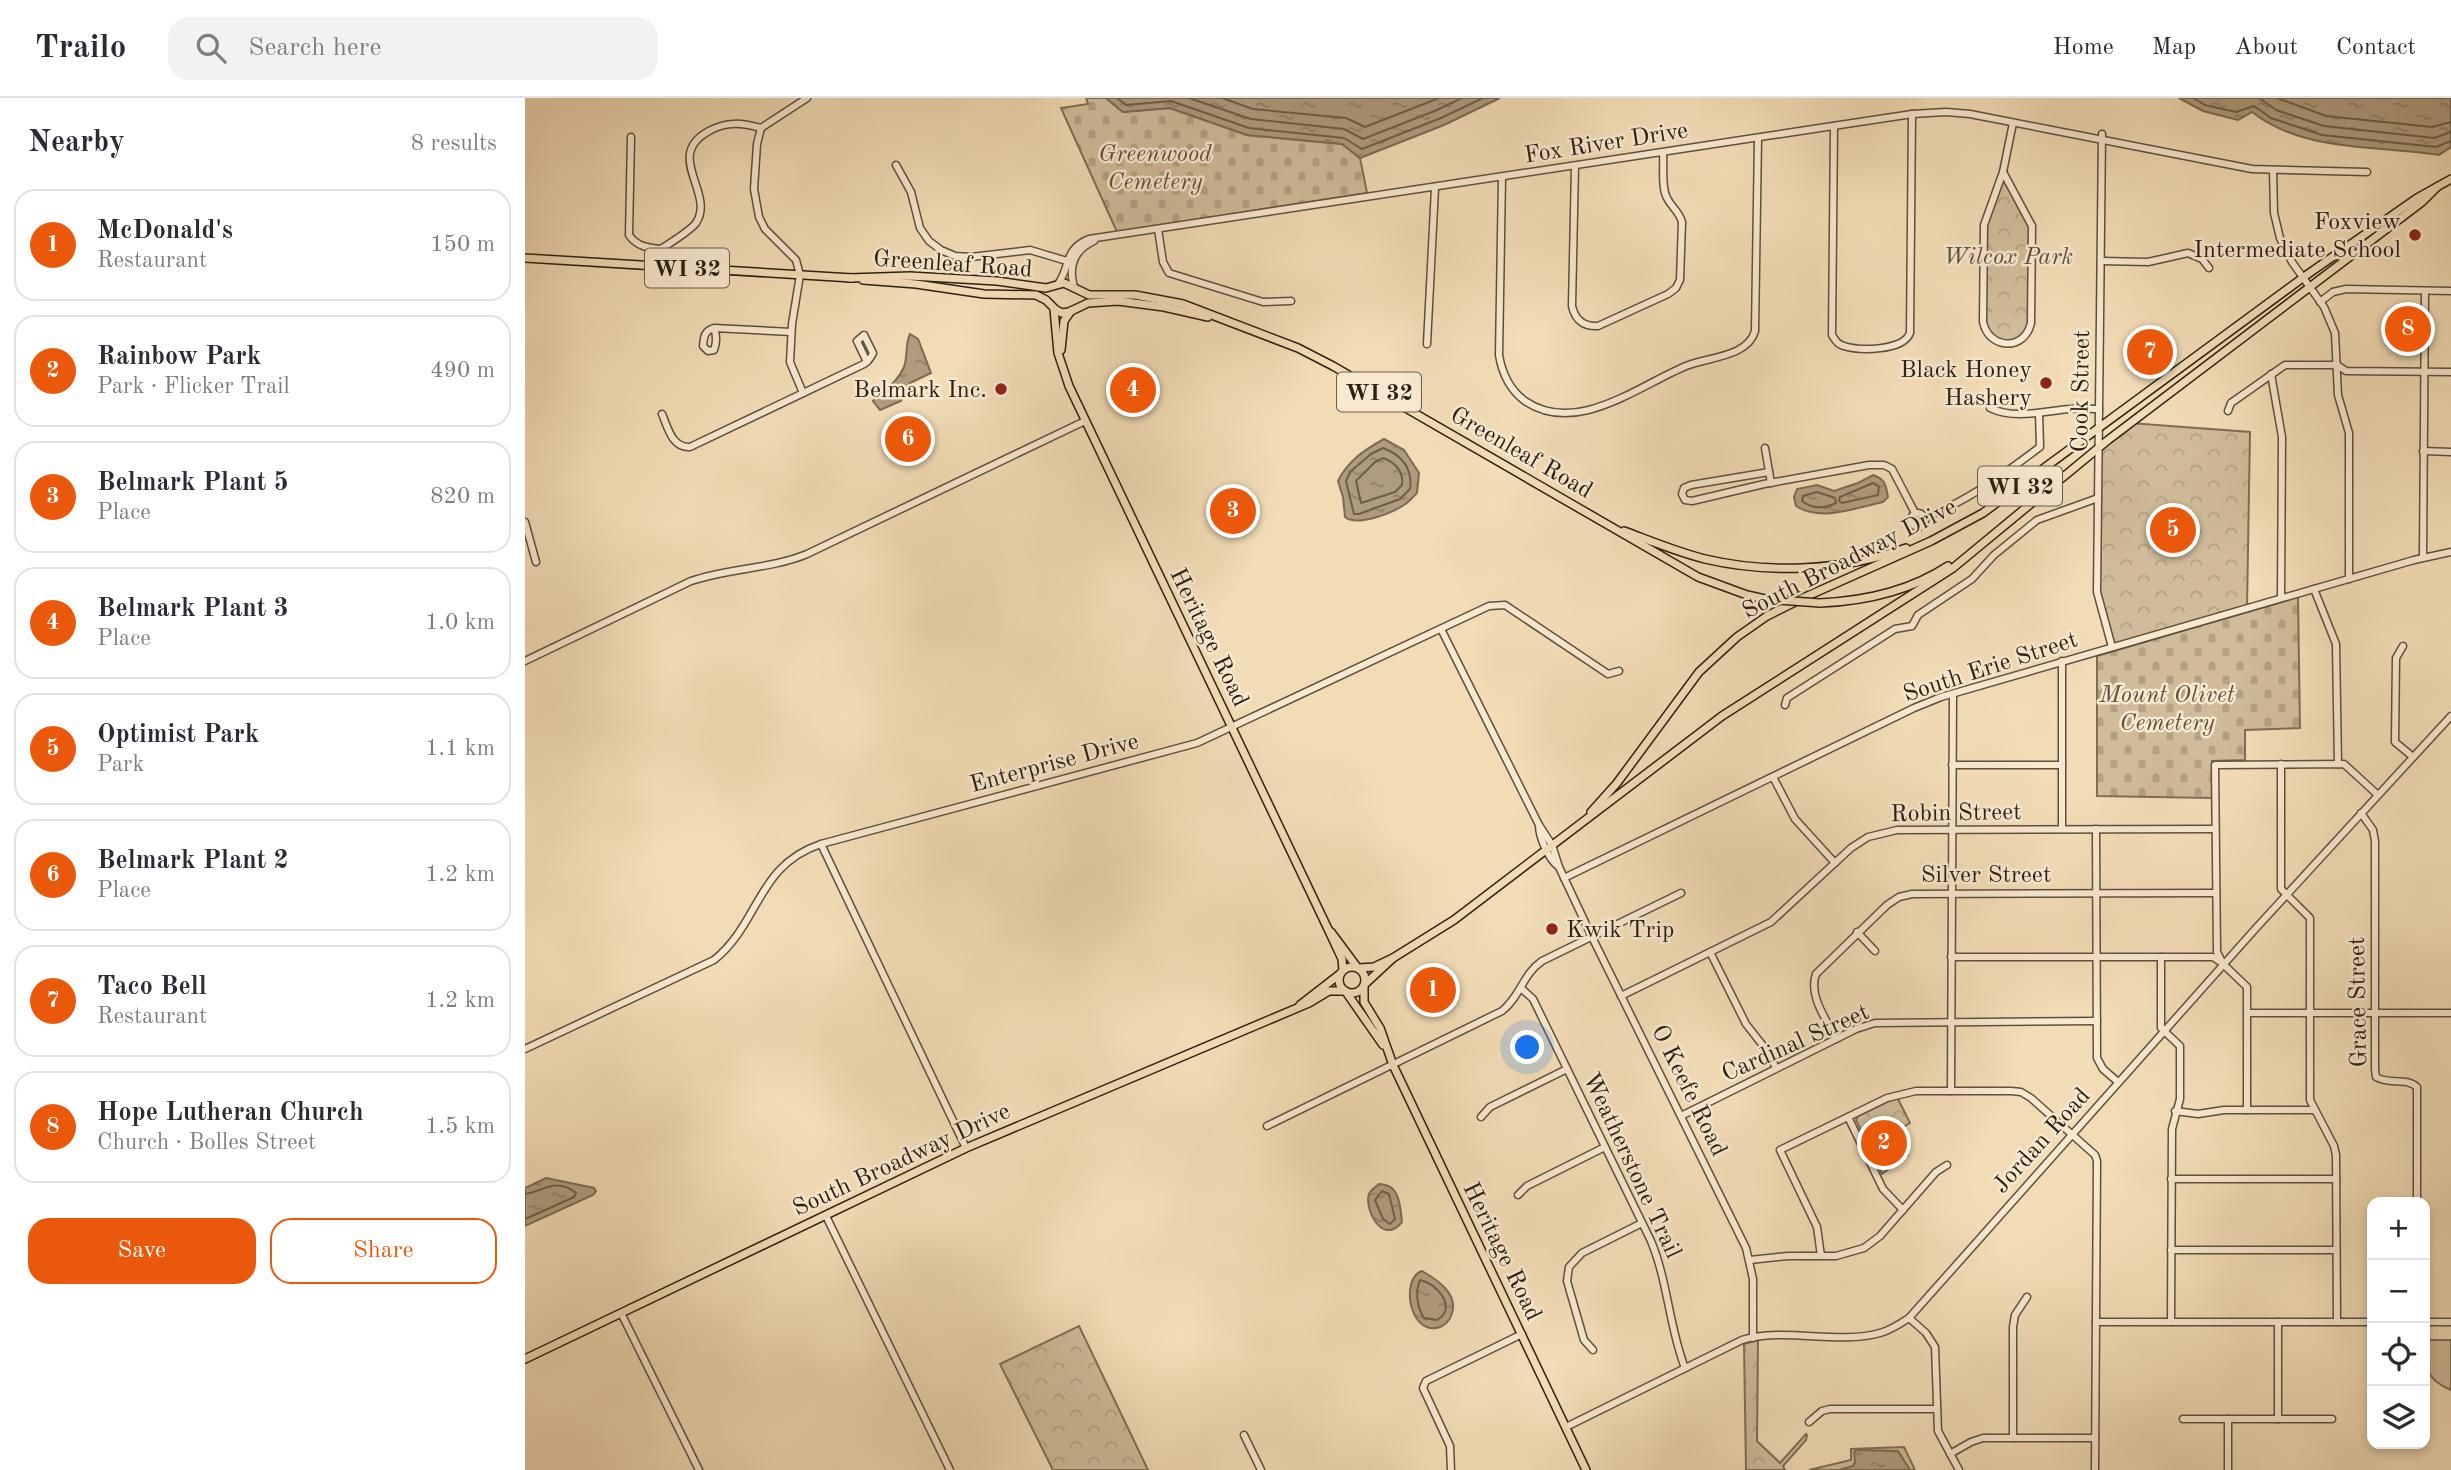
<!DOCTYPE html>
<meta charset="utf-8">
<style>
:root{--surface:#fff;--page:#f2f2f3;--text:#2b2b33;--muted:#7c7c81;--line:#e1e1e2;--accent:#ea580c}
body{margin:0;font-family:"Old Standard TT",serif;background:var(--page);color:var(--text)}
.controls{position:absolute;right:21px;bottom:21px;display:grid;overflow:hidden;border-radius:14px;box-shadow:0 4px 10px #0003}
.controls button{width:63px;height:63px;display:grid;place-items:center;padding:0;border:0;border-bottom:2px solid var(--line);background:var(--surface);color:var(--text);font:35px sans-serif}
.you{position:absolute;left:1003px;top:950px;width:24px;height:24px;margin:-18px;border:5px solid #fff;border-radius:50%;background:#1a73e8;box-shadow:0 0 0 10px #1a73e833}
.badge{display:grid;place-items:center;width:46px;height:46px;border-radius:50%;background:var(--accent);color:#fff;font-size:23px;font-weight:700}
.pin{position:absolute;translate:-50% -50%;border:4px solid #fff;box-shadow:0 2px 7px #0006}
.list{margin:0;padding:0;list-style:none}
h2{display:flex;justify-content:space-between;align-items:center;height:91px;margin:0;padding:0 28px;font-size:30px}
h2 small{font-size:23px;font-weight:400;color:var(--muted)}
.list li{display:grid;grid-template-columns:46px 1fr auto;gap:21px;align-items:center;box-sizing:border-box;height:112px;margin:0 14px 14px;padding:0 14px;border:2px solid var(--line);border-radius:21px}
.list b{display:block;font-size:26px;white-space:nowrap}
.list p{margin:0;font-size:23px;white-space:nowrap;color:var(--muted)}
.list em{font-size:23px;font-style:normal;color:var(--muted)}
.actions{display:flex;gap:14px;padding:21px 28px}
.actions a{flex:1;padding:16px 0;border:2px solid var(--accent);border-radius:21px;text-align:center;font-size:24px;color:var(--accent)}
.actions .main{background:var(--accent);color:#fff}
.icon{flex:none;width:38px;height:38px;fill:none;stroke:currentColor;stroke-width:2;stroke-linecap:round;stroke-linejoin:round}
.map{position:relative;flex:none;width:1926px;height:1372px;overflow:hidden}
header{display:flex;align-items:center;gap:42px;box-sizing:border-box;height:98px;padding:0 35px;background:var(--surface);border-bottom:2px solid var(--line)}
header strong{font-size:33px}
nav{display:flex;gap:38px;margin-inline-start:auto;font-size:24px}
.search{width:490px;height:63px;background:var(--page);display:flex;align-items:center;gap:18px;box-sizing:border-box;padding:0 24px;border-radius:21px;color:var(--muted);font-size:26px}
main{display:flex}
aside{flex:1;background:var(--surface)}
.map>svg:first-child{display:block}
.green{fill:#d0bc9a;stroke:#7e6e56;stroke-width:2}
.cemetery{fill:url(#cemetery-stones);stroke:#7e6e56;stroke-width:2}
.park{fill:url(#park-crowns);stroke:#7e6e56;stroke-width:2}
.water{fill:url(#water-ripples);stroke:#7b6b53;stroke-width:2}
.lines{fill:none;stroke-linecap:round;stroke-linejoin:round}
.shore{stroke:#6e5e48;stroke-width:2}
.minor-casing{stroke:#5e503b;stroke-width:9}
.major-casing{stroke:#2c2112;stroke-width:10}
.minor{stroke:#f7e8d0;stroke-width:6}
.major{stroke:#f2dcb6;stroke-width:7}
.major-bridge-casing{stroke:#2c2112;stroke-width:10;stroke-linecap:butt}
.major-bridge{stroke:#f2dcb6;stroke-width:7}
.poi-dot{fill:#8f2418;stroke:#f7e8d0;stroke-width:2.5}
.labels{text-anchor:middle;stroke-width:5;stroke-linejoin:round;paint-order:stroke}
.shield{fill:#f7e8d0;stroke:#695d4b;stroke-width:2}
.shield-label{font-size:23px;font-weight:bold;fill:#2c2112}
.street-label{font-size:24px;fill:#2c2112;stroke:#f7e8d0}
.park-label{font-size:24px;font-style:italic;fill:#5d503b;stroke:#f7e8d0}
.poi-label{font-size:24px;fill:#2c2112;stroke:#f7e8d0;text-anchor:end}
</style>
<header>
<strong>Trailo</strong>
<div class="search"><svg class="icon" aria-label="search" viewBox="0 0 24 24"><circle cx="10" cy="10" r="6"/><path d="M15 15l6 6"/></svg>Search here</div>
<nav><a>Home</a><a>Map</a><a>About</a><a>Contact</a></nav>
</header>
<main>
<aside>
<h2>Nearby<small>8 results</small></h2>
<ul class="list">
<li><span class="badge">1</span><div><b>McDonald's</b><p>Restaurant</p></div><em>150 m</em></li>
<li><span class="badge">2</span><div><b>Rainbow Park</b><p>Park · Flicker Trail</p></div><em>490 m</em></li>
<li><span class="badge">3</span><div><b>Belmark Plant 5</b><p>Place</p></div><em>820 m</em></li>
<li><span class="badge">4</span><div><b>Belmark Plant 3</b><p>Place</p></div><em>1.0 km</em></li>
<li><span class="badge">5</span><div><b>Optimist Park</b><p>Park</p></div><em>1.1 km</em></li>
<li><span class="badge">6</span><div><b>Belmark Plant 2</b><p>Place</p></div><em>1.2 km</em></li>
<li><span class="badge">7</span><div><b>Taco Bell</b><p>Restaurant</p></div><em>1.2 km</em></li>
<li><span class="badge">8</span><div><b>Hope Lutheran Church</b><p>Church · Bolles Street</p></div><em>1.5 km</em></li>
</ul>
<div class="actions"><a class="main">Save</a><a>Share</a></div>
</aside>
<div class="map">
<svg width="1926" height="1372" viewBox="0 0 1926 1372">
<defs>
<pattern id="cemetery-stones" width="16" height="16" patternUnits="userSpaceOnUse" patternTransform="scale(1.75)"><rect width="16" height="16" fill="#d0bc9a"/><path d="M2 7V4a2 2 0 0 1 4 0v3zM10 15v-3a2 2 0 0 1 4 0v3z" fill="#b3a184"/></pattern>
<pattern id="park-crowns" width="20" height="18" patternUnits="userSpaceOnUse" patternTransform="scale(1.75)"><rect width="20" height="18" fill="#d0bc9a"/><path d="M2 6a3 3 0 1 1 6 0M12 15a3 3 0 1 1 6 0" fill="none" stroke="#b3a184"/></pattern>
<pattern id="water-ripples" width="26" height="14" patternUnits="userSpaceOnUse" patternTransform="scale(1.75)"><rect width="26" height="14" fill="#af9c7e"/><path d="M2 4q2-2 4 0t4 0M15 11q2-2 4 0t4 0" fill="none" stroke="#8f7f66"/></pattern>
</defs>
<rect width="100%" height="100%" fill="#f2dcb6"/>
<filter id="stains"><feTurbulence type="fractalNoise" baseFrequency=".00286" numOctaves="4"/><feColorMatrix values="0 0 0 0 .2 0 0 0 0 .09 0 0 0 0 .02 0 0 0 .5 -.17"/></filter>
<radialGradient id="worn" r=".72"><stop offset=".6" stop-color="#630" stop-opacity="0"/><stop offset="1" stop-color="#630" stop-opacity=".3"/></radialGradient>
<path class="green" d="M1900,1242H1926V1292C1899,1281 1900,1268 1900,1242Z"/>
<g class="cemetery">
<path d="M561,0H581L598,14L645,10L722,37L817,46L835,60L842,95L592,134L536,10L563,6Z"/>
<path d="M1773,499L1775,630L1720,632V662L1687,663V700L1572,698V558Z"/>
</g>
<g class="park">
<path d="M1478,74L1507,128L1503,235L1482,247L1460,233L1459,127Z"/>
<path d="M1605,325L1725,334L1722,510L1587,549L1572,494L1573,350Z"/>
<path d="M1372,999L1385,1025L1372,1033L1383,1057L1357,1076L1331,1022L1333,1018Z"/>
<path d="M554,1228L623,1372H528L475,1266Z"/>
<path d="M1233,1242L1232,1343L1255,1365L1281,1336L1282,1337L1281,1342L1258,1368L1260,1372H1221L1219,1246Z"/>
<path d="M1379,1349L1390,1372H1284L1326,1362V1351Z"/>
</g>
<g class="water">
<path d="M581,0H975L919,27L835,60L817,46L722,37L645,10L598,14Z"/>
<path d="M1654,0H1926V49L1914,57C1853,47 1779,55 1727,14L1713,22L1678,13Z"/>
<path d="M385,236L393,241L406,275L385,285L376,303L355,312L348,303C358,291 372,286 379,269C383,258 380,246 385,236Z"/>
<path d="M859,341L879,352L894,375L892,395C888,399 884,404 879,407C867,415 832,429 820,419L818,399L813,383C823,363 839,352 859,341Z"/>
<path d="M1348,377C1360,381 1361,387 1363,399L1358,404C1330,410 1296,424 1271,408L1269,399L1272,391L1292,387L1309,393L1333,385Z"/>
<path d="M21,1080L69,1090L71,1093L68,1097L0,1128V1090Z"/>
<path d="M854,1086C875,1086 875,1107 877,1124C856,1150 837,1106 845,1094C847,1091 851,1089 854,1086Z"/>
<path d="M897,1173C913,1182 935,1197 926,1218C924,1223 920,1227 915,1229C884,1239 875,1180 897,1173Z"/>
<path d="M1332,1352L1373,1353L1385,1372H1314L1328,1368L1330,1364L1329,1354Z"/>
</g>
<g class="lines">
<g class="shore">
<path d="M592,0L601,7L646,3L724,30L819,40L837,51L916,20L958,0"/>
<path d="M664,0L726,21L819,31L838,41L912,12L937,0"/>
<path d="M697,0L728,11L821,20L840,29L914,0"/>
<path d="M1668,0L1680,7L1711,14L1729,8L1746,20L1797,37L1911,49L1926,43"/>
<path d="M1734,0L1751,12L1799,28L1909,40L1926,34"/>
<path d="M1752,0L1801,18L1907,29L1926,24"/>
<path d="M858,350C877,357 888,371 885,391L875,401L834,416H829L821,383L826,373L846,356Z"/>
<path d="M858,360C870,364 879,374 877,387L870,394L836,405L831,383L850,364Z"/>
<path d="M1348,385L1354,389L1353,397L1317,405L1314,403L1315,399Z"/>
<path d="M1292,394L1310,400L1311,405C1300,411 1287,411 1277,403L1278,398Z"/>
<path d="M857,1093L864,1096L870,1121L865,1126L858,1121L850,1102Z"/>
<path d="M0,1096C19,1093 31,1079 51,1095L49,1099L0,1121"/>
<path d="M895,1182C912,1185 933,1210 912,1222L899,1220C892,1209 890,1194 895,1182Z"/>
</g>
<defs>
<g id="minor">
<path d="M1309,28L1307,237C1310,242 1313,247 1319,248C1335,253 1378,253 1385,235L1387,16"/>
<path d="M1577,36L1572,494L1587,549"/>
<path d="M106,39L104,137C112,149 124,150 136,151"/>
<path d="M371,67L386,94L395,130L404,143L416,152L430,158L446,159L505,152L542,163"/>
<path d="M1050,68L1047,208C1050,222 1059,229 1073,228L1143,196L1151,190L1155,182L1157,124C1154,113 1147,110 1142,100C1136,89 1139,68 1138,55"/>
<path d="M1748,72L1749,115L1755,140L1767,164L1799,209L1810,235L1813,297L1824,335V481"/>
<path d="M1478,74L1507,128L1506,225C1500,253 1464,252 1458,224L1459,127Z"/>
<path d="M1478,74L1488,25"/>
<path d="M977,79L974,257C977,275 985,292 1000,303C1051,338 1113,288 1161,268C1183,259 1223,259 1230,233L1233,40"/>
<path d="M633,131L638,164L644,175L738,204L766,203"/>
<path d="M1576,163L1623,164L1663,155L1677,161L1684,170"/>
<path d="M137,168L136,151C145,145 165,133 171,125C191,95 138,58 184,33C202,23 217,25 236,30"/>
<path d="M533,186C546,168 538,152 564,141L1387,16L1421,14L1445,16L1727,71L1842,74"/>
<path d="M549,189C543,168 549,152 569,143"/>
<path d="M1795,204L1808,194L1821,191L1926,193"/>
<path d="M189,230C192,238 192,244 189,252L183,253L178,248C179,239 179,233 189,230L266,234"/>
<path d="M902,246L910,90"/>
<path d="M1746,276L1757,339L1756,500"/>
<path d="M278,295L265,264L267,226L275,177L271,162L240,131L234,119L229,91L232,46L236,30L282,0"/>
<path d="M1465,310C1490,322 1519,313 1545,311C1554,310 1564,311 1574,311"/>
<path d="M1703,313L1706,305L1760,267H1812L1821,273L1926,274"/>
<path d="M137,316C143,330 147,350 165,349L339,266C343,263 346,260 348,255L339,237L332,243L342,264"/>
<path d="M1240,350L1246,385"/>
<path d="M1898,353L1926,354"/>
<path d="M1244,374L1166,387L1159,390L1157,396L1160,402L1167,403L1239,386L1344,367H1359L1367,371L1390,415"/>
<circle cx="1393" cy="422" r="7"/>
<path d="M1400,419C1442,404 1479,376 1515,349L1514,315"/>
<path d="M0,424L11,464"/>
<path d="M1898,459L1900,193"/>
<path d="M1789,491L1811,546L1813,666"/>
<path d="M916,531L1014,727L1027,747L1034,769L1067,839L1221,1150L1228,1181V1240"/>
<path d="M1878,548L1871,560L1870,644L1888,659"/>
<path d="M0,563L166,483C204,470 246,471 282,456L560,323"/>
<path d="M1260,607L1262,600L1370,531L1387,528L1393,517L1447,481L1469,457L1512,422L1573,400"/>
<path d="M1756,666V791L1785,820V1002L1809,1048L1811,1057L1812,1224"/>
<path d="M1427,667H1537"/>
<path d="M1248,679L1270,721L1310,765"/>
<path d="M1836,715L1848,732L1850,743V971L1851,979C1864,987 1881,979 1892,989V1104"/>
<path d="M1014,727C1014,740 1024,762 1034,769"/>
<path d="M1537,731V563"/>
<path d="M1571,731L1572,960L1578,971L1593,984"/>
<path d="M296,746L441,1050"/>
<path d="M1039,780L1389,610L1416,599L1889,462L1926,454"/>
<path d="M1332,834L1350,853"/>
<path d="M1185,854L1221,926L1243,954L1251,970"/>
<path d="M1426,859H1688L1697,865"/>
<path d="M1636,859V930L1655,948V1001L1647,1031L1646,1224"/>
<path d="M996,890L1008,901L1126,1143C1143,1184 1144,1229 1160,1270"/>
<path d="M1096,898L1246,824L1326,750L1343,739L1372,732L1690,731"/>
<path d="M1722,915H1926"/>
<path d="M1311,941C1302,922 1283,898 1291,876L1362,807L1374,799L1387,796L1691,795"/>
<path d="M0,951L189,862C235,825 232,767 296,746L672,645L964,508L980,507L1083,576L1094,573"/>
<path d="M1426,993L1428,596"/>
<path d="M1722,1012V889L1698,866L1692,854L1690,667L1819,666L1853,697"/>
<path d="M1650,1013L1673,1016L1699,1012H1789"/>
<path d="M1156,1018L1331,931L1350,925L1572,923"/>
<path d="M956,1019L965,1009L1042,971"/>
<path d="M1323,1019L1358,1091L1378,1112"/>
<path d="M742,1028L977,913C996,898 997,877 1017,863L1156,795"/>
<path d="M1646,1081H1811"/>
<path d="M993,1097L1002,1088L1080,1049"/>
<path d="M301,1118L425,1372"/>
<path d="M1646,1152H1811"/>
<path d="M1296,1158L1292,1129L1255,1052L1362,1000L1391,993H1486L1496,994L1506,1000L1570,1057L1572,1063L1570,1372"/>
<path d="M1225,1162L1263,1158H1311L1339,1150L1355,1138L1411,1074L1422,1067"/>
<path d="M96,1215L174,1372"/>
<path d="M1384,1220L1401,1235L1410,1249L1413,1333L1434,1372"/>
<path d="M1571,1224H1847"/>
<path d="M1900,1224H1926"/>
<path d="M1068,1252L1059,1242L1042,1183L1044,1169L1057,1155L1117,1125"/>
<path d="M1658,1321H1807"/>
<path d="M1703,1321V1372"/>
<path d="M1753,1321V1224"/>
<path d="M1284,1324L1297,1313L1305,1311H1412"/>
<path d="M1041,1329L1217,1242C1261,1229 1312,1247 1355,1235C1366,1232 1375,1226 1384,1220L1732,829L1926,618"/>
<path d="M719,1337L736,1372"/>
<path d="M1488,1340V1229L1490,1217L1502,1199"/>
<path d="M1425,1356L1446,1344L1458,1340H1570"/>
<path d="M926,1372L925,1348L898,1290L901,1283L997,1236"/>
</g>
<g id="major">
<path d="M0,160L327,180"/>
<path d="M324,180L385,178L472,183L521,190L539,185L564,197H610L658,206L773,250L808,268L1173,479L1222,497L1240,501"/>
<path d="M338,182L391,186L459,196L511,197L521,202L531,212L537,215L544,214L563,205L593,203L639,209L683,219"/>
<path d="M529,211L533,255L544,288L803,831L817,861L818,872"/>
<path d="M536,252L539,223L546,213"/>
<path d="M1099,433C1126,443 1152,454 1180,461C1244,476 1319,473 1381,450"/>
<path d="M1295,505C1340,503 1385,493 1423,468"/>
<path d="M1066,714L1092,685L1174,574L1212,539L1242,518L1278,500L1406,443L1458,415L1783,176L1892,100L1926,81"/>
<path d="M806,834L832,869"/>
<circle cx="827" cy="882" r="13"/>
<path d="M834,870L849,869L868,860L929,822L1197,618L1428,470L1583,342L1897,104L1912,89"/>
<path d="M840,886L867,861"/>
<path d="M839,888V904L855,930L868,967L1061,1372"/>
<path d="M821,894L858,947"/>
<path d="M775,907L815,876"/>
<path d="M0,1261L441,1050L784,905L804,893H820"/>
</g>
</defs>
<use href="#minor" class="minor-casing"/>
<use href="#major" class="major-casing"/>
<use href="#minor" class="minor"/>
<use href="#major" class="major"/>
<defs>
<path id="major-bridge" d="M1240,501L1295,505"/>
</defs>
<use href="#major-bridge" class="major-bridge-casing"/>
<use href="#major-bridge" class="major-bridge"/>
</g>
<g class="poi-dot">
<circle cx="1890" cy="137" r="7"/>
<circle cx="1521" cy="285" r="7"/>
<circle cx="476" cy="291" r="7"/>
<circle cx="1027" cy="831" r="7"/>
</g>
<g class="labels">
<g class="shield">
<rect x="120" y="150.5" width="84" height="39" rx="5"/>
<rect x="812" y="274.5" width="84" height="39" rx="5"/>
<rect x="1453" y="368.5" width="84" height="39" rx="5"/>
</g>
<g class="shield-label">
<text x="162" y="178">WI 32</text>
<text x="854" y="302">WI 32</text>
<text x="1495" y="396">WI 32</text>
</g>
<g class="street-label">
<text transform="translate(1081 44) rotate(-9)" y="8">Fox River Drive</text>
<text transform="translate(428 165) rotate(4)" y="8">Greenleaf Road</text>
<text transform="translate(1555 293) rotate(-89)" y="8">Cook Street</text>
<text transform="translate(997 354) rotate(30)" y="8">Greenleaf Road</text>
<text transform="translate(1324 460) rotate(-27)" y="8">South Broadway Drive</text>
<text transform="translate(685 539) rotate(64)" y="8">Heritage Road</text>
<text transform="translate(1465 568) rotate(-18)" y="8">South Erie Street</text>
<text transform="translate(529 664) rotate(-15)" y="8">Enterprise Drive</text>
<text transform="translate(1431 714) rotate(-1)" y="8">Robin Street</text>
<text x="1461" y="784">Silver Street</text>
<text transform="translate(1832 904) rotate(-91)" y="8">Grace Street</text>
<text transform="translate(1270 944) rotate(-24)" y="8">Cardinal Street</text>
<text transform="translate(1165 992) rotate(64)" y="8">O Keefe Road</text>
<text transform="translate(1516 1042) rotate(-48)" y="8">Jordan Road</text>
<text transform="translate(376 1061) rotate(-25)" y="8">South Broadway Drive</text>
<text transform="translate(1108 1067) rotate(65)" y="8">Weatherstone Trail</text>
<text transform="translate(978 1153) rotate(64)" y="8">Heritage Road</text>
</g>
<g class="park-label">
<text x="630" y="63">Greenwood<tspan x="630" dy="28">Cemetery</tspan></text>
<text x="1483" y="166">Wilcox Park</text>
<text x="1642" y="604">Mount Olivet<tspan x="1642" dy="28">Cemetery</tspan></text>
</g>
<g class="poi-label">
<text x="1876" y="131">Foxview<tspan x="1876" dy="28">Intermediate School</tspan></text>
<text x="1507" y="279">Black Honey<tspan x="1507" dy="28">Hashery</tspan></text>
<text x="462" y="299">Belmark Inc.</text>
<text x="1041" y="839" text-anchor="start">Kwik Trip</text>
</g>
</g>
<rect width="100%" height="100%" filter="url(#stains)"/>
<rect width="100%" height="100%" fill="url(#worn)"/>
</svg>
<div class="controls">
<button>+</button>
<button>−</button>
<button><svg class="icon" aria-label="locate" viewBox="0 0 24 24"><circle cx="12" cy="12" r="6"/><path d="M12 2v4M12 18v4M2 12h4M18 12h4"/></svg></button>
<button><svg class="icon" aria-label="layers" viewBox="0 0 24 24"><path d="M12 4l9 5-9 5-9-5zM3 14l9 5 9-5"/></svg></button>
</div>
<div class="you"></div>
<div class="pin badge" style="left:908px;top:892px">1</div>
<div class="pin badge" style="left:1359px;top:1045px">2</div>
<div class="pin badge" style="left:708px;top:413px">3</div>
<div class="pin badge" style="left:608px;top:292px">4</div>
<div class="pin badge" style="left:1648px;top:432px">5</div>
<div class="pin badge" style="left:383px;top:341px">6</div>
<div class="pin badge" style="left:1625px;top:254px">7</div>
<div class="pin badge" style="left:1883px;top:231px">8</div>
</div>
</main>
